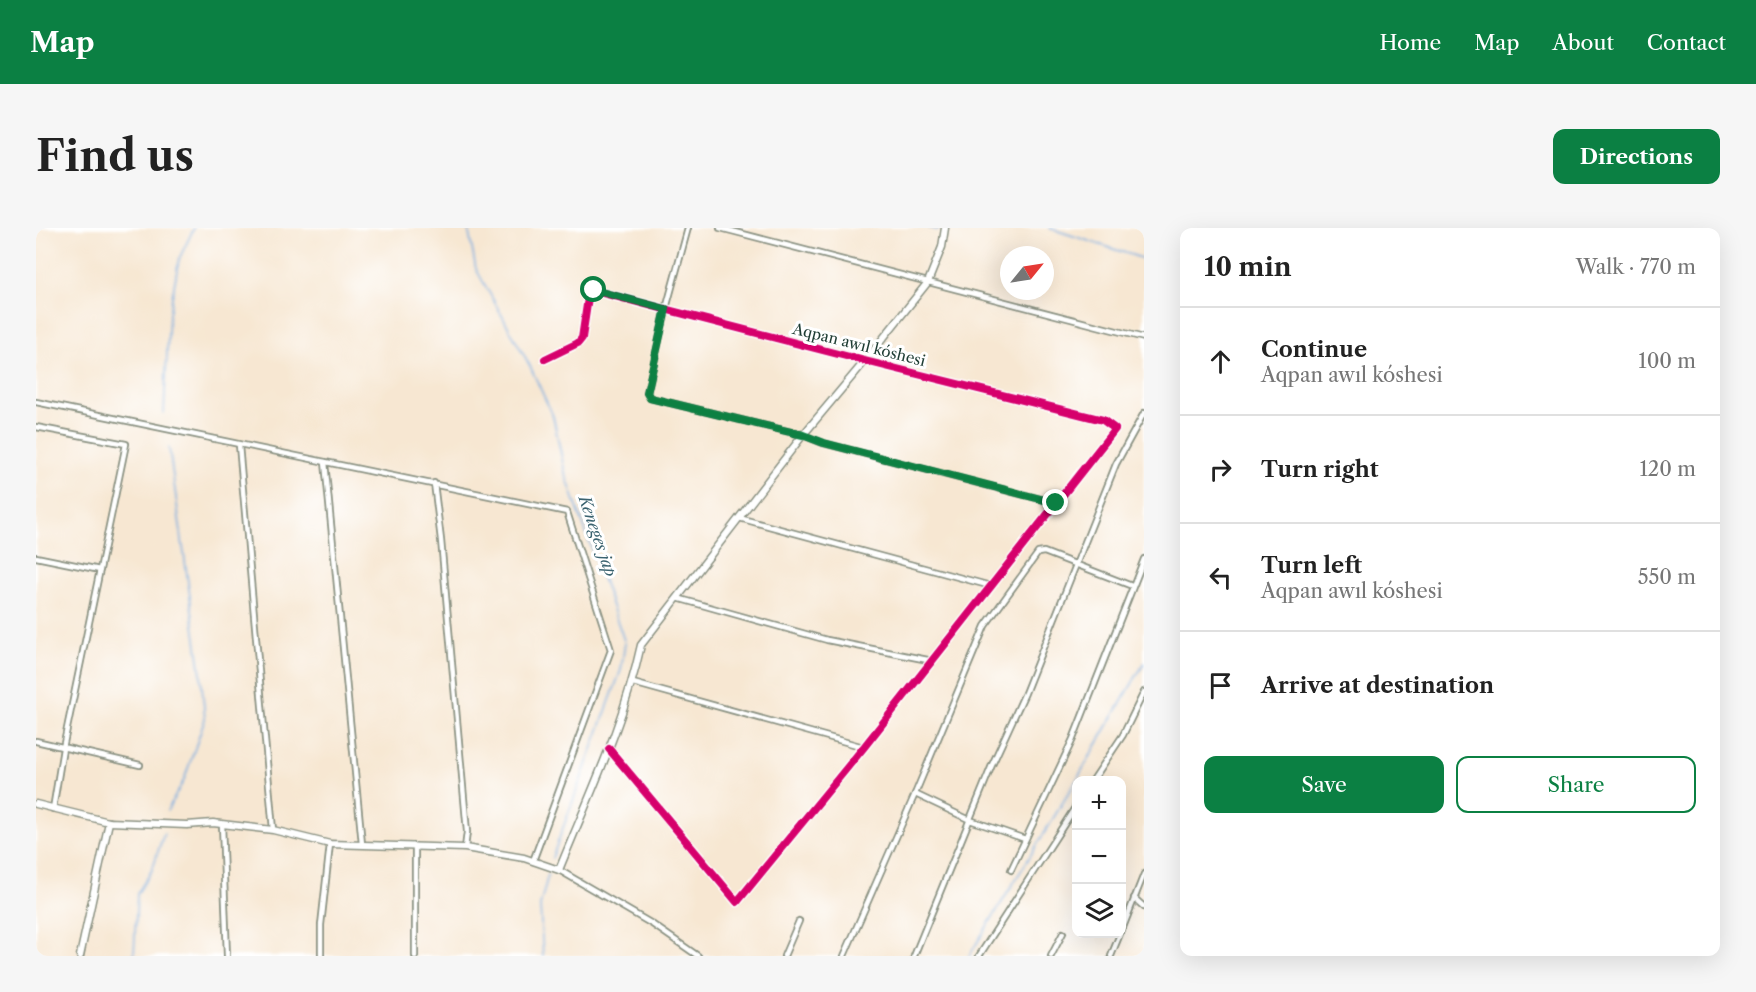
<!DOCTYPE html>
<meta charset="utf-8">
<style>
:root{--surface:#fff;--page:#f6f6f6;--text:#222;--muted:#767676;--line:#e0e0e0;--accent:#0b8043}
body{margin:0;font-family:"Libre Caslon Text",serif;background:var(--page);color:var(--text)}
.controls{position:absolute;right:18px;bottom:18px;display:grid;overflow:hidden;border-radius:12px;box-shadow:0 6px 24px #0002}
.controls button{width:54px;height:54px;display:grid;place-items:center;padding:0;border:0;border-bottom:2px solid var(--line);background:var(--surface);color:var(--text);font:30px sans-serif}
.compass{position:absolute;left:964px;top:18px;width:54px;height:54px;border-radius:50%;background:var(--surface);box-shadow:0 6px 24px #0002;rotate:60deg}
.stop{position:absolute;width:18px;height:18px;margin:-14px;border:4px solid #0b8043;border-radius:50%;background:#fff}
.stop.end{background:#0b8043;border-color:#fff;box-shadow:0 2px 6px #0008}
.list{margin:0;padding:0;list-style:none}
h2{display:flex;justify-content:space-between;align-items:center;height:78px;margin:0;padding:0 24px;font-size:26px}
h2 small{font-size:20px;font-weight:400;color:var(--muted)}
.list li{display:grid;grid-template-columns:39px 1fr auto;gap:18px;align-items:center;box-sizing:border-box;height:108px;padding:0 24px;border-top:2px solid var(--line)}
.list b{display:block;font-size:22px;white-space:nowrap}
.list p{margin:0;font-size:20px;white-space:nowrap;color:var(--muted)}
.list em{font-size:20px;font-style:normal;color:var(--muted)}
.actions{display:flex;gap:12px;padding:18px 24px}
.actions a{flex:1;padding:14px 0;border:2px solid var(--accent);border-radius:12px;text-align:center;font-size:21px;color:var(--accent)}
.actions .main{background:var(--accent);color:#fff}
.icon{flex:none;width:33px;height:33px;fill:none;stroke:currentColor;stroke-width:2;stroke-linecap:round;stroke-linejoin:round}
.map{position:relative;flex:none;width:1108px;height:728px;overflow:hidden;border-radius:12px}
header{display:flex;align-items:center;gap:36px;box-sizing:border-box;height:84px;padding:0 30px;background:var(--accent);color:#fff}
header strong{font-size:28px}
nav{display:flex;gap:33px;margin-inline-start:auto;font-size:21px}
.intro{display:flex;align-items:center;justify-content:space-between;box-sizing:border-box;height:144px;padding:0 36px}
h1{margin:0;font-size:42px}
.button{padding:15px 27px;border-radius:12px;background:var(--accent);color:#fff;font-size:21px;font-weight:700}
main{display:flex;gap:36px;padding:0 36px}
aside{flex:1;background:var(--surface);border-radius:12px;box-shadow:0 6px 24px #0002}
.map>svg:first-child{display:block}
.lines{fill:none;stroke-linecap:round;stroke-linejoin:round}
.stream{stroke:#70a9e0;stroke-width:1.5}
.minor-casing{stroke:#8b9283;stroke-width:8}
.tertiary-casing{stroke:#8b9283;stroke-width:9}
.minor{stroke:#fff;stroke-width:4.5}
.tertiary{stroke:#fff;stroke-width:6}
.cycleway-casing{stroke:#fff;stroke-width:11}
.cycleway{stroke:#d6006c;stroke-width:8}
.route{stroke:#0b8043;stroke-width:8}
.labels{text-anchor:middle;stroke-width:6;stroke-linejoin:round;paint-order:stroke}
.street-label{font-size:15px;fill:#1f3d34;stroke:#fff}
.water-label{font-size:16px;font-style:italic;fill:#3b6370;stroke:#fff}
</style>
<header>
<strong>Map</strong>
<nav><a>Home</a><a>Map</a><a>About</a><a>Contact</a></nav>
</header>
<div class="intro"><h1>Find us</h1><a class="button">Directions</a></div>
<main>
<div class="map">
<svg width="1108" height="728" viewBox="0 0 1108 728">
<rect width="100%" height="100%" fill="#fff"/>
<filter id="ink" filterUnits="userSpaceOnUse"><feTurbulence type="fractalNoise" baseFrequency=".0167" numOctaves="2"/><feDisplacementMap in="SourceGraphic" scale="12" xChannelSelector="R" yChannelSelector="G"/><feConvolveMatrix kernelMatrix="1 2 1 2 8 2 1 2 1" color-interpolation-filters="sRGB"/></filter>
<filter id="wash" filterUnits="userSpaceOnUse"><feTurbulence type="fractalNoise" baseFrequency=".008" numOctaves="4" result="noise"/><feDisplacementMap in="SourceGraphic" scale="24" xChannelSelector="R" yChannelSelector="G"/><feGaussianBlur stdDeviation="1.35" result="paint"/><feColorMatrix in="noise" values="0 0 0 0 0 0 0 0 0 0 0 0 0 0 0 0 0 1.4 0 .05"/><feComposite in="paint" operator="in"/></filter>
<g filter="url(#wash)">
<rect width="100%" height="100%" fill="#f7e7d2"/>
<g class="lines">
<g class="stream">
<path d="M432,0L440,41L494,138L517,188L529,245L589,415L585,442L516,630"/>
<path d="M893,0L902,2V0"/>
<path d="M1013,0L1108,31"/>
<path d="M128,185L133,86L143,31L158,0"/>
<path d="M1041,551L1108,435"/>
<path d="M131,583L148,552L169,491L165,446L133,220"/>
<path d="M98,728L101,666L116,642L128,605"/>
<path d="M507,728L504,678L512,647"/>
<path d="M933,728L1040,553"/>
</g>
</g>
</g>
<g filter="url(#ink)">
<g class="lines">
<defs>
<g id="minor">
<path d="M652,0L630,81L611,165L614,170L767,207L787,215L1020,275"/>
<path d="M684,0L1108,110"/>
<path d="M509,131L542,115L546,110L553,63L555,62L829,133L1067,192L1079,201L828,519L701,674L573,521"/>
<path d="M0,174L531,284L575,422L497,633"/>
<path d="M0,199L90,216L27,520L17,581"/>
<path d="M203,217L237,602"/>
<path d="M289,234L326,616"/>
<path d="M398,255L405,312L431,604L429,620"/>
<path d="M703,290L955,358"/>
<path d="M0,329L64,342"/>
<path d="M641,370L791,412L897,433"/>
<path d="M597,455L828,519"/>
<path d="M0,513L104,537"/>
<path d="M1057,552L1087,507L1108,464"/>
<path d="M879,566L934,592L989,611"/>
<path d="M186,596L191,728"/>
<path d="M523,642L616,696L662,728"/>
<path d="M975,642L1037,511L1108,331"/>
<path d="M1098,670L1108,679"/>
<path d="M1086,702L1108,646"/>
<path d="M285,728V697L294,616"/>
<path d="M379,728V618"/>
<path d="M748,728L763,693"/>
<path d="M808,728L879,566L949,398L1002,325L1008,324L1096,358"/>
<path d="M878,728L956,537L989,465L1080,236L1108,185"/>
<path d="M943,728L1040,578"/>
<path d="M1015,728L1027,705"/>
<path d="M1075,728L1084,706"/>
</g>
<g id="tertiary">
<path d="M0,576L73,594L151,597L177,595L237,602L294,616L429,620L488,630L523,642C553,568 588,495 605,417L767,207L829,133L892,54L906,19L909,0"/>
<path d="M44,728L73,594"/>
</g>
</defs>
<use href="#minor" class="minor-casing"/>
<use href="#tertiary" class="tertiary-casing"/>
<use href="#minor" class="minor"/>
<use href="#tertiary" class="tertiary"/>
<defs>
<path id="cycleway" d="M509,131L542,115L546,110L553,63L555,62L829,133L1067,192L1079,201L828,519L701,674L573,521"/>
</defs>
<use href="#cycleway" class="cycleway-casing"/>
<use href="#cycleway" class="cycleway"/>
</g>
</g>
<g class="lines" filter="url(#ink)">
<path class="route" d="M558,62L630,81L611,165L614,170L767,207L788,215L1020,275"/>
</g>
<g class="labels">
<g class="street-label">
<text transform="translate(823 117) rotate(14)" y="5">Aqpan awıl kóshesi</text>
</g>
<g class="water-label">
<text transform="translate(562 308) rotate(71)" y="6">Keneges jap</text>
</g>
</g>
</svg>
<div class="controls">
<button>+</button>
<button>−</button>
<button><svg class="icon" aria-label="layers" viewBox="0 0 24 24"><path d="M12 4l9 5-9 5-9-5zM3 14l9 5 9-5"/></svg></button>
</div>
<svg class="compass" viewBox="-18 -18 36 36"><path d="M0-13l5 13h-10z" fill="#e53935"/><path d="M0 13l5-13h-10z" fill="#767676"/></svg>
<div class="stop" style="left:558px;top:62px"></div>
<div class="stop end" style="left:1020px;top:275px"></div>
</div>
<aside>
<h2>10 min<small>Walk · 770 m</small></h2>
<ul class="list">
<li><svg class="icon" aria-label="ahead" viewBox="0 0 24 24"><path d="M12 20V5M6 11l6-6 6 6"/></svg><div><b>Continue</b><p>Aqpan awıl kóshesi</p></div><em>100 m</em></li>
<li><svg class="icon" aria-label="right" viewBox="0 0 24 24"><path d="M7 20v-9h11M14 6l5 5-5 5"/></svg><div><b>Turn right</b></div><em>120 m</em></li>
<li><svg class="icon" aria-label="left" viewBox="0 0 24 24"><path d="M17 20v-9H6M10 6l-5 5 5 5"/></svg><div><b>Turn left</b><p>Aqpan awıl kóshesi</p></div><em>550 m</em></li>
<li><svg class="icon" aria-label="arrive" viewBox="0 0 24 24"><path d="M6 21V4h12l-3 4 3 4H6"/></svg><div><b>Arrive at destination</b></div></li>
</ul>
<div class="actions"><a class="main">Save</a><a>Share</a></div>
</aside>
</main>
